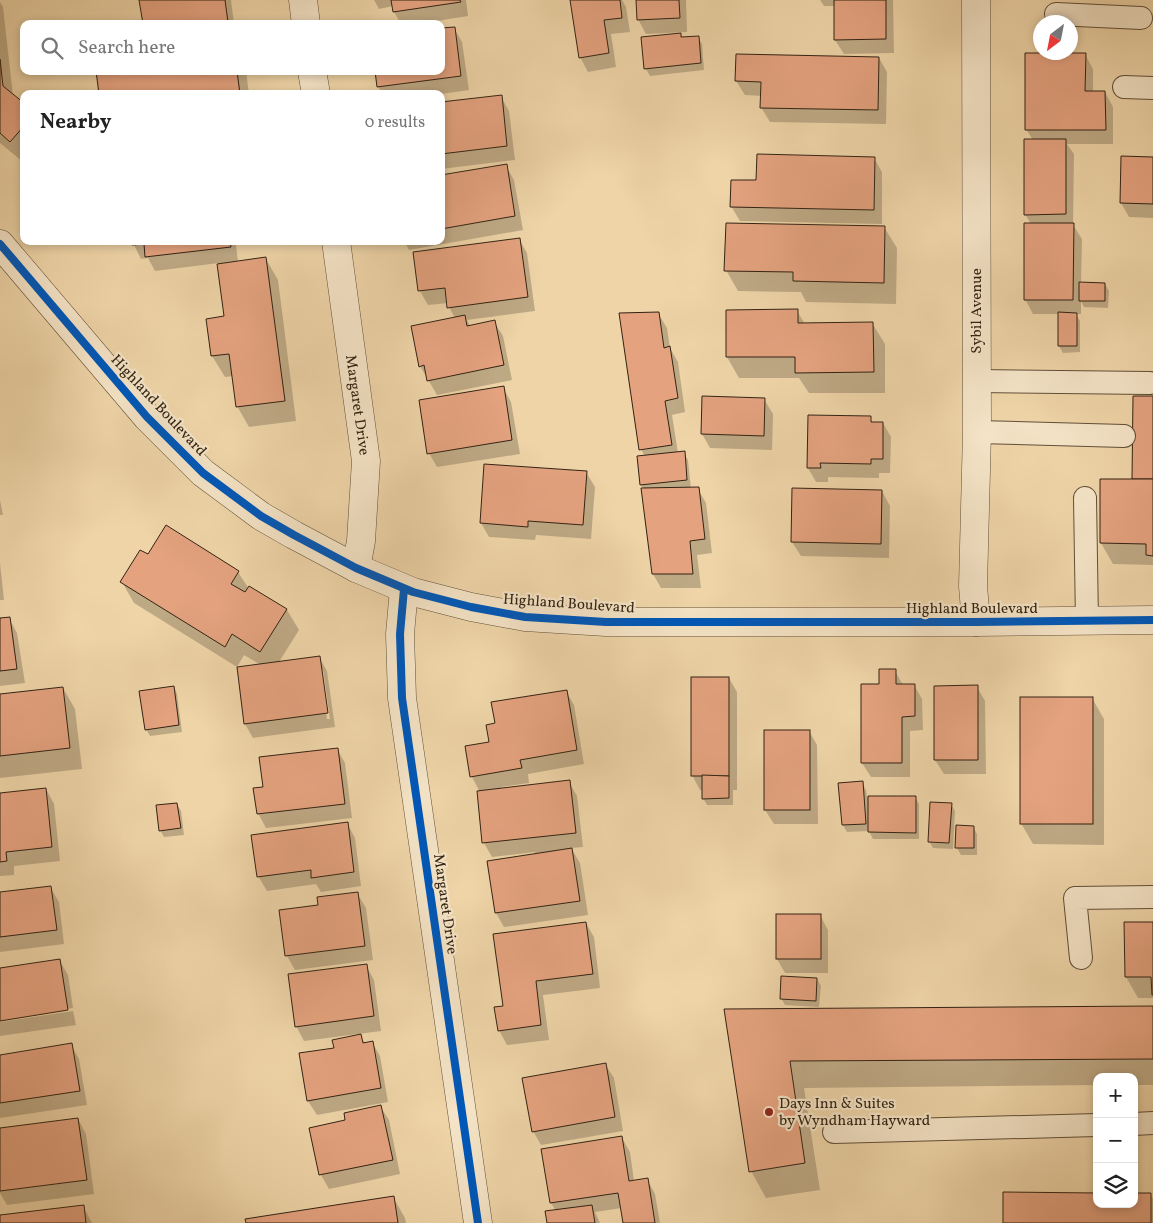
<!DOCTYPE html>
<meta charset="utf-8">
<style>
:root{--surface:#fff;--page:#f2f2f2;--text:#222;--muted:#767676;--line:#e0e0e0}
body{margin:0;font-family:Vollkorn,serif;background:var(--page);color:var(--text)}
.controls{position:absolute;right:15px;bottom:15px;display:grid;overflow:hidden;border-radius:10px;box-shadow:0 2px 8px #0003}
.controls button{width:45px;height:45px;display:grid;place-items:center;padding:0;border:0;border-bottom:1px solid var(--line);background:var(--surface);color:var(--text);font:25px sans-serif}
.compass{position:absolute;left:1033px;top:15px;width:45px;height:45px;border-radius:50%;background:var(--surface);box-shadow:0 2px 8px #0003;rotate:212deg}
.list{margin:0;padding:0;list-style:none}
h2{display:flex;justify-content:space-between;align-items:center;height:65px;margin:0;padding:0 20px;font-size:21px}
h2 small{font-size:16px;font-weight:400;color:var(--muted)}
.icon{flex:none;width:28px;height:28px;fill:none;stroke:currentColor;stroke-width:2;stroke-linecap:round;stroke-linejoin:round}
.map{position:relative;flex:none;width:1153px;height:1223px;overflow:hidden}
.search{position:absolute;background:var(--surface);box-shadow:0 2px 8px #0003;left:20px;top:20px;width:425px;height:55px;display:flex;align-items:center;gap:12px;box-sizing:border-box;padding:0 18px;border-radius:10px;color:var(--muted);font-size:19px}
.panel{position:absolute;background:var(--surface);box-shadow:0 2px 8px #0003;left:20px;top:90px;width:425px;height:155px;border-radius:10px}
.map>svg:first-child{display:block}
.shadow{fill:#0003;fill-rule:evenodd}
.building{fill:#e4a27f;stroke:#322313}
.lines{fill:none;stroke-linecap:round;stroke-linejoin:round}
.lane-casing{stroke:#614f38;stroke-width:24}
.street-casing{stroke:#614f38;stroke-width:29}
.lane{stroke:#f4e3c6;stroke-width:22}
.street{stroke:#f4e3c6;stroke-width:28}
.cycleway-casing{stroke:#f4e3c6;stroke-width:11}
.cycleway{stroke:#0057b8;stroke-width:8}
.poi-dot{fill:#8f2418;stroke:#f4e3c6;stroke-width:2}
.labels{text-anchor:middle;stroke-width:4.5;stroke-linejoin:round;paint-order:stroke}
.street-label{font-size:15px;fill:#322313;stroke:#f4e3c6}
.poi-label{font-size:15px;fill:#322313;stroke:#f4e3c6;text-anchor:start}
</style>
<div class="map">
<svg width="1153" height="1223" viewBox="0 0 1153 1223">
<rect width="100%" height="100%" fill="#eed4a7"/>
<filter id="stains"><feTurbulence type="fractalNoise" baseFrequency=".004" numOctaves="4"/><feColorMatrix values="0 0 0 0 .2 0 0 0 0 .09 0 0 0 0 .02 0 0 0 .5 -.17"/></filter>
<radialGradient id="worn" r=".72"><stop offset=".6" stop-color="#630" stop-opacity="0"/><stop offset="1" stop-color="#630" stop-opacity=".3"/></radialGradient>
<g class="shadow">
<path d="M141,0H231L234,24H144Z"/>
<path d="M374,0H466L468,16L418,24H401L394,12L393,6L379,9Z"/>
<path d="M575,0H622L626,7L630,32L611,34L616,67L588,72L580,57Z"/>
<path d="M637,0H686L687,32L646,34L638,19Z"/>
<path d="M820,0H893L894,53L844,54L835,40V6H824Z"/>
<path d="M0,2L3,7L13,96L24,104L23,162L0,143Z"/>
<path d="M454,28L462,42L469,90L441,94H382L378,86L441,71Z"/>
<path d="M681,35L683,38L698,37L702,44L704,70L650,76L646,69Z"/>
<path d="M1085,54L1093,69V92H1105L1113,107V144H1067L1074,154L1073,225L1082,239L1081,283L1105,284L1109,291L1108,308L1084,307L1081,301V314H1076L1080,321V352L1063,353L1059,346V314H1033L1025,299L1031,224L1025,214L1033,140L1026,129Z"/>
<path d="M879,58L887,72L886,124L770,122L761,107L762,96L745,95L736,81Z"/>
<path d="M97,71H246L249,94H100Z"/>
<path d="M501,97L509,111L515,160L441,169V104Z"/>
<path d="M874,158L882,172V224L740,221L731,206L757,182Z"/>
<path d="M1153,158V218L1129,217L1121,203Z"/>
<path d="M506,166L514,180L523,230L409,250L404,241H441V177Z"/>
<path d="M884,227L897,248L896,304L806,302L801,292L738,291L726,270Z"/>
<path d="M519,239L527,253L535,311L467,320L470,326L494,322L503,336L512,380L437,395L420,366L455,318L449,307L448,303L428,305L420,291Z"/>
<path d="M132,241H265L236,245L238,262L266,259L278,280L296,421L249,427L237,406L233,376L225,377L212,356L208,320L225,317L219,263L155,271L148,258L141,259Z"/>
<path d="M797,311L805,324L872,323L885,344V393H809L799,378H739L727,357Z"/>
<path d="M658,313L667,328L670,348L678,362L685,412L672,415L678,453H684L688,460L691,489H698L706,503L712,553L697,555L701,588H661L653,574L644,489L641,485L645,457L641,449Z"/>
<path d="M503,387L511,402L520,454L437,467L429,453Z"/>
<path d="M1153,397V565L1113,564L1101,543V480H1133Z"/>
<path d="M764,399L773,414L772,450L710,448L702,434Z"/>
<path d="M870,418L873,423H883L891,437L890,473H879V478L828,477V482H816L808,468Z"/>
<path d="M586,472L595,487L591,539L536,535L535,540L489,537L481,523Z"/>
<path d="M882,491L890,506L889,558L801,556L792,542Z"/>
<path d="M0,500L3,515H0Z"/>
<path d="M148,556L238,572L249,589L287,610L299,630L279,662L319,657L327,671L335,727L253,738L245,724L261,665L244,655L237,667L134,603L122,582ZM321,670H323L330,719H327Z"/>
<path d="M0,563L4,600H0Z"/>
<path d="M9,618L17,633L25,683L0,686V620Z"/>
<path d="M895,671L903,685H914L922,699L923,730L910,731V777H871L862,763L880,685Z"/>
<path d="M729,678L737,692V790H733V805H707L703,798V790H700L692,775Z"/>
<path d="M174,687L177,694L182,732L150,736L146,729Z"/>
<path d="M977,687L985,701L986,774H944L935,760Z"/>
<path d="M63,688L75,709L82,769L0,778V695Z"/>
<path d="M566,691L574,705L584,764L528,774L529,783L501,787V790L569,782L577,796L583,847L571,848L580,863L588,915L504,927L496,913L535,855V852L492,857L484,843L478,792H480L472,777L490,743L496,724Z"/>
<path d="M1092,698L1104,719V845L1033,844L1021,823Z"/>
<path d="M809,731L817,745L818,824H774L765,810Z"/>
<path d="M337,749L345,763L352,818L266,828L258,813Z"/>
<path d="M862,783L866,790L867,797H915L919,804V839H873L869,831L847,832L843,825L840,784Z"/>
<path d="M46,789L54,804L60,861L14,866V875L0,876V795Z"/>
<path d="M177,804L181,811L184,835L164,837L160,830Z"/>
<path d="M951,804L955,811L953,849L933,848L929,841Z"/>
<path d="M347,823L355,838L361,886L321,892L316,884L267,891L258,876Z"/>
<path d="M973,827L977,834V855H961L957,848Z"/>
<path d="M50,887L59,902L64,944L0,952V894Z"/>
<path d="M357,893L366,908L373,960L295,970L287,956L280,911L320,906Z"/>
<path d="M820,915L828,930V973H785L777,959Z"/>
<path d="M586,923L594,937L600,988L543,995L549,1040L507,1045L499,1030L504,1007Z"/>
<path d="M1153,923V998H1138L1126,977Z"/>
<path d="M60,961L68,975L73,1008L0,1020V969Z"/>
<path d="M366,965L374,980L381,1031L304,1041L296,1026Z"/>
<path d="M817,979L821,986L819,1007L785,1005L781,998Z"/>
<path d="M1153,1008V1085H1134V1077H1097V1085L804,1088L820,1190L766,1198L751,1171L726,1011Z"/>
<path d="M73,1011L76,1025L0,1036V1022Z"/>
<path d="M361,1036L365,1044L372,1042L380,1056L388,1102L317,1115L308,1101L335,1049Z"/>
<path d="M71,1045L79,1059L87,1105L0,1118V1056Z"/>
<path d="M605,1064L614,1078L623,1131L541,1145L533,1131Z"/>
<path d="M380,1106L389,1120L400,1174L329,1189L321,1175L310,1129L347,1121Z"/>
<path d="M78,1119L86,1134L94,1194L7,1205L0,1193V1130Z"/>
<path d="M622,1138L630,1152L634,1181L647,1179L655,1194L660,1223H624L622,1208L595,1212L600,1223H548L556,1211L551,1203L543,1150Z"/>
<path d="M1150,1194L1153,1199V1223H1004L1097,1204H1134Z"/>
<path d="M393,1197L405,1218L406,1223H247Z"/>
<path d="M83,1206L92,1223H0V1216Z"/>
</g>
<g class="building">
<path d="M139,0H225L228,22L217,24H143Z"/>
<path d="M391,0H460L461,2L393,12Z"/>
<path d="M570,0H620L622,18L604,20L609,53L579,58Z"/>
<path d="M636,0H679L680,18L637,20Z"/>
<path d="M834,0H886V39L834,40Z"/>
<path d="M455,27L461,76L377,87L375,71H441V28Z"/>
<path d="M681,33V37L699,36L701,63L644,69L641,37Z"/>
<path d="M1025,53H1086L1085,91H1105L1106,130H1025Z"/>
<path d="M736,54L879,57L878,110L760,108L761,82L735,81Z"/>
<path d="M0,59L3,86L24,103V126L10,142L0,133Z"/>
<path d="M96,71H237L240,94H99Z"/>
<path d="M502,95L507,146L441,154V102Z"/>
<path d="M1024,139H1066V214L1024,215Z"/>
<path d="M757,154L875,157L874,210L730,207L731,180H756Z"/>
<path d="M1121,156L1153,157V204L1120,203Z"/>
<path d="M507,164L515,216L441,229V175Z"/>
<path d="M726,223L885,226L884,283L793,281V272L724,271Z"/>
<path d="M1024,223H1074L1073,300H1024Z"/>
<path d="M520,238L528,297L447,308L445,288L418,291L413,252Z"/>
<path d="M131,241H230L231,247L145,257L144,244L132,245Z"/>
<path d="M266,257L285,401L236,407L229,354L211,356L206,319L224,316L217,264Z"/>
<path d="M1079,282L1105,283V301H1079Z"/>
<path d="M798,309V323L873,322L874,372L795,373V357H726V310Z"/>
<path d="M659,312L664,348L670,346L678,398L665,401L672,445L639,450L619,313Z"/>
<path d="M1058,312L1077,313V346H1058Z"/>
<path d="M465,315L467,326L495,320L504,365L427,381L424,365L419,367L411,326Z"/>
<path d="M504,386L512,440L427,454L419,400Z"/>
<path d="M702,396L765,398L764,436L701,434Z"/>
<path d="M1133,396H1153V479H1132Z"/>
<path d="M808,415L871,416V422H883V459H871V464L820,463L821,468H807Z"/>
<path d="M685,451L687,480L640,485L637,456Z"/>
<path d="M484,464L587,471L583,525L528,521V527L480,523Z"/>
<path d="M1100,479H1153V556L1146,555V544L1100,543Z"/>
<path d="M699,487L705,539L690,541L693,574H652L641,488Z"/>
<path d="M792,488L882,490L881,544L791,542Z"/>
<path d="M166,525L239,571L231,584L245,592L249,586L287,609L260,652L232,634L225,647L120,582L140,550L148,554Z"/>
<path d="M10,617L17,669L0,671V618Z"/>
<path d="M320,656L328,713L244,724L237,667Z"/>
<path d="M879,669H896V684H915V716L902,717V763H861V684H879Z"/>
<rect x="691" y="677" width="38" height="99"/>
<path d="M978,685V760H934V686Z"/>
<path d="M174,686L179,725L145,730L139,691Z"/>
<path d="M63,687L70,748L0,756V694Z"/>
<path d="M567,690L577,750L520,760L522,768L470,777L465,746L489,742L486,725L495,723L491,702Z"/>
<rect x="1020" y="697" width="73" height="127"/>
<rect x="764" y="730" width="46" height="80"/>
<path d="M338,748L345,804L257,814L253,788L263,787L259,757Z"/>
<path d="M702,775L729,776V798L702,799Z"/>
<path d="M570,780L576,833L482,843L477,791Z"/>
<path d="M863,781L866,824L842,825L838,783Z"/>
<path d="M46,788L52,847L6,852L7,861L0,862V793Z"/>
<path d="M868,796H916V833L868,832Z"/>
<path d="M930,802L952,803L949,843L928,842Z"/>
<path d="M177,803L181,828L159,831L156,805Z"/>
<path d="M348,822L354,872L311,878V870L257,877L251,835Z"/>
<path d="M956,825L974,826V848H955Z"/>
<path d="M572,848L580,901L495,913L487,861Z"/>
<path d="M51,886L57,930L0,937V892Z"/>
<path d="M358,892L365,946L285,956L279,910L318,905L317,897Z"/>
<rect x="776" y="914" width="45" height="45"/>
<path d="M586,922L593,974L536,981L541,1025L498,1031L494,1007L503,1006L493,934Z"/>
<path d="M1124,922H1153V995H1152L1151,977H1125Z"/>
<path d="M60,959L68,1010L0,1021V968Z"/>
<path d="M367,964L374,1016L295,1027L288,974Z"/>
<path d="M781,976L817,978L816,1001L780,999Z"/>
<path d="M1153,1006V1059L790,1061L805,1163L749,1172L724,1009Z"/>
<path d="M361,1034L363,1043L373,1041L381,1088L307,1101L299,1053L334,1048L332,1040Z"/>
<path d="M72,1043L80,1091L0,1103V1055Z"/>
<path d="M606,1063L615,1117L532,1132L522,1078Z"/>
<path d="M381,1105L393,1160L319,1175L309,1128L345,1120L344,1113Z"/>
<path d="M78,1118L87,1180L0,1191V1128Z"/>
<path d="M622,1136L629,1181L648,1178L655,1223H623L618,1193L550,1203L541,1149Z"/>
<path d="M1003,1192L1097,1193V1204H1134V1193H1151V1223H1003Z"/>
<path d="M394,1196L398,1223H246L245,1219Z"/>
<path d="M84,1205L86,1223H0V1215Z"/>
<path d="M592,1205L595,1223H547L545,1211Z"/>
</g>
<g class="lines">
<defs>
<g id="lane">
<path d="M1056,14L1141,18"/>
<path d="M1124,87L1153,88"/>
<path d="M977,381L1150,383"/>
<path d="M977,432L1124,436"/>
<path d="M1085,498L1087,621"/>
<path d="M1081,958L1075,898L1153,897"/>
<path d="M1134,1124L1153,1123"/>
<path d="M834,1132L1097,1125"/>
</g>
<g id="street">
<path d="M303,0L306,24"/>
<path d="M976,0L977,432L973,586L976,622"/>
<path d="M312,71L316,94"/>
<path d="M336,241L366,461L361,541L356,568"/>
<path d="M0,244L147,417L203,473L261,516L294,535L356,568L413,592L471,607L525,617L606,622H976L1153,620"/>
<path d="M404,589L400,634L402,698L478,1223"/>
</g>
</defs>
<use href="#lane" class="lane-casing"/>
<use href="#street" class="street-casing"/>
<use href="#lane" class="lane"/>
<use href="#street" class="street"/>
<defs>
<g id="cycleway">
<path d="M0,244L147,417L203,473L261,516L294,535L356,568L413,592L471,607L525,617L606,622H976L1153,620"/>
<path d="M404,589L400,634L402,698L478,1223"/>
</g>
</defs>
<use href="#cycleway" class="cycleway-casing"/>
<use href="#cycleway" class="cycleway"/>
</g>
<circle class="poi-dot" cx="769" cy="1112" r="5"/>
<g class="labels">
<g class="street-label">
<text transform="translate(976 311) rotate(-90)" y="5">Sybil Avenue</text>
<text transform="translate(159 405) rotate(47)" y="5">Highland Boulevard</text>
<text transform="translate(358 405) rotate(82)" y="5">Margaret Drive</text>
<text transform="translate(569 603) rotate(4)" y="5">Highland Boulevard</text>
<text x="972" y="613">Highland Boulevard</text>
<text transform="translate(446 904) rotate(82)" y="5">Margaret Drive</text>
</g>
<g class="poi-label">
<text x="779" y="1108">Days Inn &amp; Suites<tspan x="779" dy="17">by Wyndham Hayward</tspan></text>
</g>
</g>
<rect width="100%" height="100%" filter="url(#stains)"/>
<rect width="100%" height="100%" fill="url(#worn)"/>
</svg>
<div class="controls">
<button>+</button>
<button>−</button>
<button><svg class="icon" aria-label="layers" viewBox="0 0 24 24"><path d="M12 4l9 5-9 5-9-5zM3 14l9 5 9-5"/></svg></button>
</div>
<svg class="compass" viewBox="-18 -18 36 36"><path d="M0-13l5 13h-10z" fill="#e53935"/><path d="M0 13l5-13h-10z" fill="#767676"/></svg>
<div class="search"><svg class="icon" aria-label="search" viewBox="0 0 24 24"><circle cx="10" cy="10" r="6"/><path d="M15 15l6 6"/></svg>Search here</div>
<section class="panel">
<h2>Nearby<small>0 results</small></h2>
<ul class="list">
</ul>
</section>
</div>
